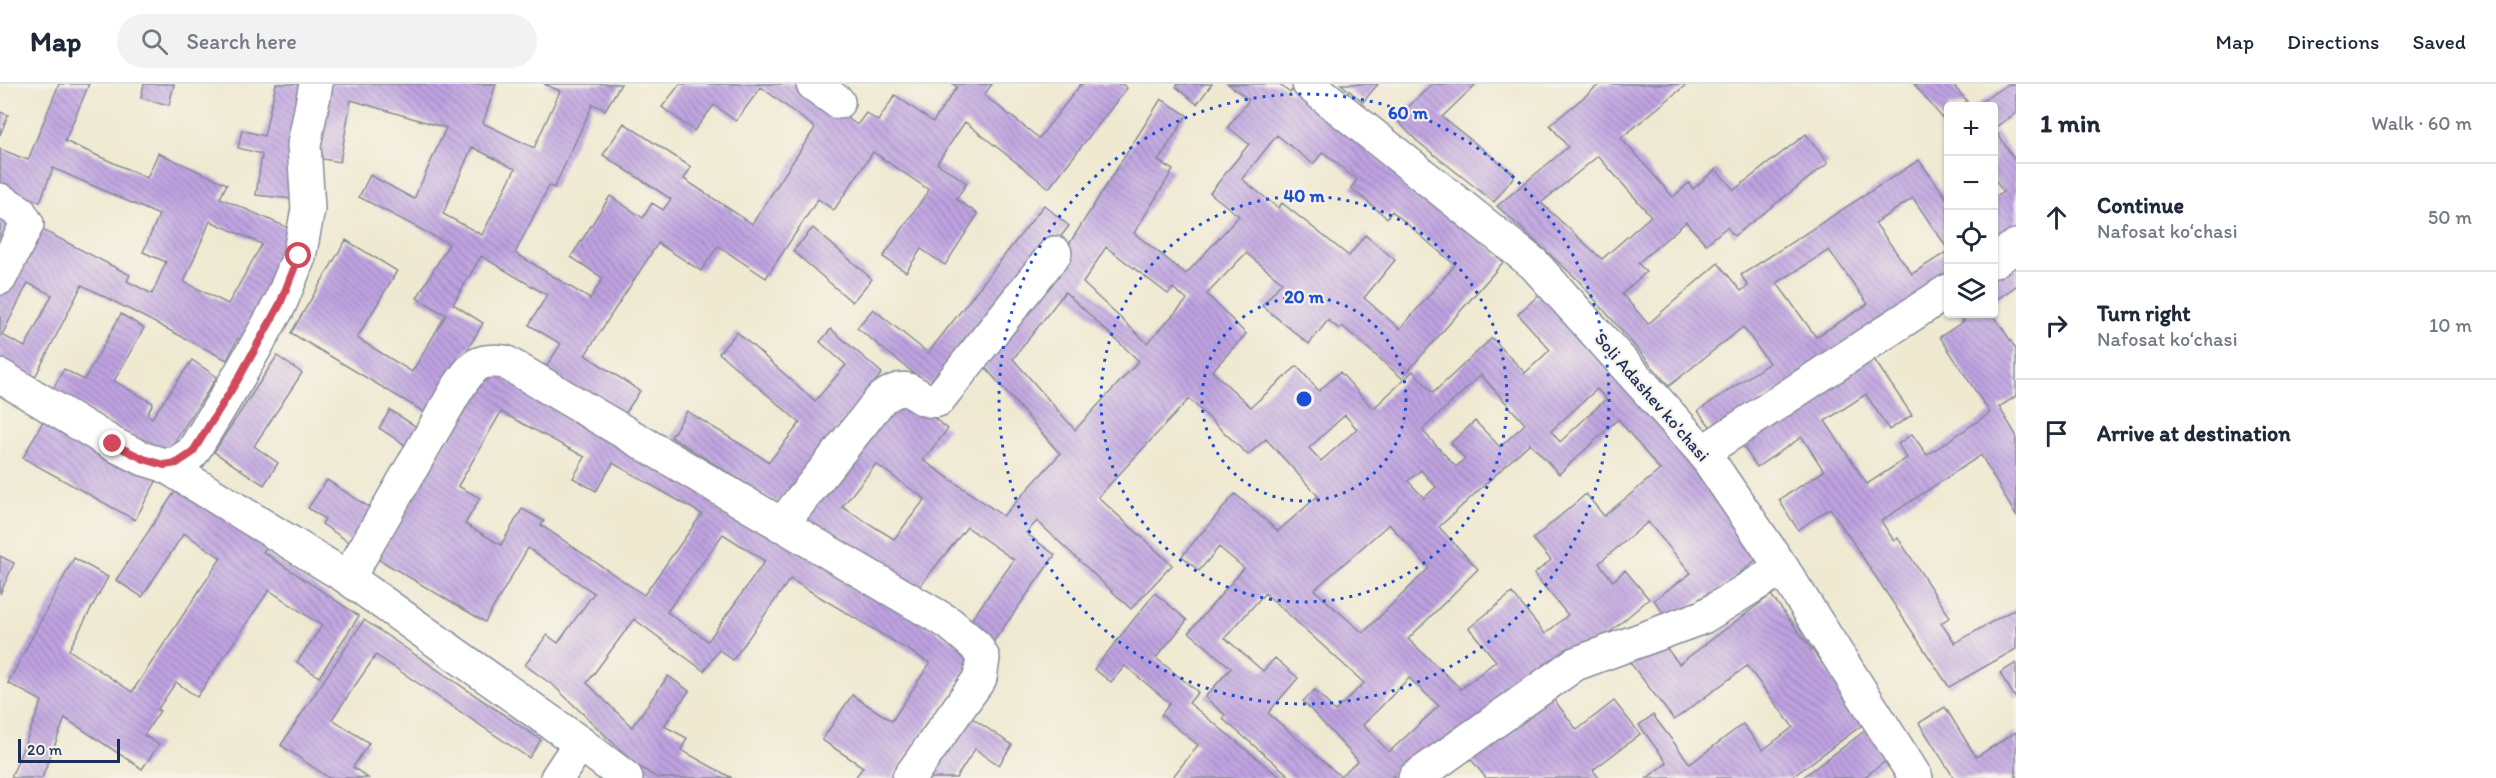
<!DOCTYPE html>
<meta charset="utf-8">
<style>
:root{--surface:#fff;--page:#f2f2f3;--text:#1f2937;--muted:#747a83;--line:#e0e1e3}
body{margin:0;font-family:Itim,sans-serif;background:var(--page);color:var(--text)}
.controls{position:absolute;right:18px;top:18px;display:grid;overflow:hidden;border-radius:6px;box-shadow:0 2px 4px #0004}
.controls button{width:54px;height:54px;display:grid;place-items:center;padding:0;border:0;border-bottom:2px solid var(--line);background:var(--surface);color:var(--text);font:30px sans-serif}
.scale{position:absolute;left:18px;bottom:15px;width:102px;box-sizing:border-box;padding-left:6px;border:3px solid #1b2f5e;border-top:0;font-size:16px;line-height:21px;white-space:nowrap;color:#1b2f5e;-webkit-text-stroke:4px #f7f3e8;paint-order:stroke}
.stop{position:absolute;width:18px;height:18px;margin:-14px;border:4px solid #d1495b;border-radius:50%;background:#fff}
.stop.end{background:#d1495b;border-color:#fff;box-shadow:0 2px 6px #0008}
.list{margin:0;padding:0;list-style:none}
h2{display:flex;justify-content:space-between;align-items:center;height:78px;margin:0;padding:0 24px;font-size:26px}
h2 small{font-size:20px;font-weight:400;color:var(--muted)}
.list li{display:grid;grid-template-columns:39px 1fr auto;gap:18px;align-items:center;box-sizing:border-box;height:108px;padding:0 24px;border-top:2px solid var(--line)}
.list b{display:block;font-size:22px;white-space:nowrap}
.list p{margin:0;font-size:20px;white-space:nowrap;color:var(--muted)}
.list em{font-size:20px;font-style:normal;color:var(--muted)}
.icon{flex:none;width:33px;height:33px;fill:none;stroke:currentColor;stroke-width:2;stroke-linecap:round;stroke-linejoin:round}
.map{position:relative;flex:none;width:2016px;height:694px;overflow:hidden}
header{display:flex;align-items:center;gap:36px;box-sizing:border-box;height:84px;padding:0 30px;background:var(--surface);border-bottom:2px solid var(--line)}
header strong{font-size:28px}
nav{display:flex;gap:33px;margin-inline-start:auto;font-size:21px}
.search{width:420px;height:54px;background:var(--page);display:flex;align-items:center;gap:15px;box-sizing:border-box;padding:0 21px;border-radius:33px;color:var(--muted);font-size:22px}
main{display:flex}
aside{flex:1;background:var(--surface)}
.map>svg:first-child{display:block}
.building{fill:url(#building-back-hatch);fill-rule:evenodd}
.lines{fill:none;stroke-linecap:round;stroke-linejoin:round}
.minor-casing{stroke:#858c98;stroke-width:36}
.minor{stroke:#fff;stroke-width:33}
.route{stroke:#d1495b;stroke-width:8}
.ring{fill:none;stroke:#1d4ed8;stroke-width:3;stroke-dasharray:3 6}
.labels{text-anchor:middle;stroke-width:4.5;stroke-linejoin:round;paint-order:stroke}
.street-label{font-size:18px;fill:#1b2f5e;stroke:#f7f3e8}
.centre{fill:#1d4ed8;stroke:#f7f3e8;stroke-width:3}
.ring-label{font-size:18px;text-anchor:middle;font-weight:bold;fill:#1d4ed8;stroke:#f7f3e8;stroke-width:4.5;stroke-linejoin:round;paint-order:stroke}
</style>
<header>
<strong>Map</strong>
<div class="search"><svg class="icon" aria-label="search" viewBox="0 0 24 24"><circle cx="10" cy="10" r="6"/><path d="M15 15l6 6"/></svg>Search here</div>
<nav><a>Map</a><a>Directions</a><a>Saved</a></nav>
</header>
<main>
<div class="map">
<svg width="2016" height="694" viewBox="0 0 2016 694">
<defs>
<pattern id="building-back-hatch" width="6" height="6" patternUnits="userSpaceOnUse" patternTransform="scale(1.5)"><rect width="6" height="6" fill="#bfa3e1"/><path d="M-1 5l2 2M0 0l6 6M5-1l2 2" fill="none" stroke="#9a85ba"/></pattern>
</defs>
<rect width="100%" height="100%" fill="#f7f3e8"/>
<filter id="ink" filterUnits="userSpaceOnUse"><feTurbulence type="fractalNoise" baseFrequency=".0167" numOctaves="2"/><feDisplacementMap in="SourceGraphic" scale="12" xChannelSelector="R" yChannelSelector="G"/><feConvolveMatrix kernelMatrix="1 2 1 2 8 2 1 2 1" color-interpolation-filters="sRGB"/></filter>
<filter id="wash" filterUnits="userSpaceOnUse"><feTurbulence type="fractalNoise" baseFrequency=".008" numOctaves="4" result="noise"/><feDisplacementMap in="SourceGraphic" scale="24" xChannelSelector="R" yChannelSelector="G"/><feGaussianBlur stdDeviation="1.35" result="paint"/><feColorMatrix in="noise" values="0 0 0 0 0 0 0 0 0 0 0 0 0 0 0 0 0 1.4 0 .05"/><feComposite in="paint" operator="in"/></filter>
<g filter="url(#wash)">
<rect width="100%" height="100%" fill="#efe9d1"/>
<g id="blocks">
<g class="building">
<path d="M59,0H89L65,57L147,94L158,69L227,100L220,114L298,148L242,256L238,254L227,276L82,201L35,293L0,275V204L33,141L130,191L127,197L152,210L166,178L143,168L159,131L53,84L40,118L0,101V65L28,76ZM210,137L262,160L228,220L184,198ZM28,199L52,211L25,263L2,251Z"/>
<path d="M144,0H174L169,21L141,14Z"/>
<path d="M276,0H304L292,115L256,111L262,70L238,64L242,46L264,52Z"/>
<path d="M324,0H496L483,39L534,64L560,7L544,0H621L605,26L593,20L554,104L549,102L515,169L590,215L603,194L571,173L610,112L643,134L652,119L663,126L671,115L603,71L624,39L691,83L684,95L752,140L815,44L761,3L736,37L714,21L694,47L662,23L680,0H802L857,41L866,29L878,37L895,11L933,38L957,3L953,0H992L984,11L1039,54L1081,0H1122L1127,4L1049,104L965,38L937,79L967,99L956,115L978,130L945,181L921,165L906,188L883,173L929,106L873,68L834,126L818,115L766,194L718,162L701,187L658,159L585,271L640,307L621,336L544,286L561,260L529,241L547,211L481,172L453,220L483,239L429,331L291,249L346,156L397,187L357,254L412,288L446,231L417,214L449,160L359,113L370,91L414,115L446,44L351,16L340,78L311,73ZM472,63L515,85L482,151L443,130Z"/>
<path d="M1178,0H1212L1197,20L1176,3Z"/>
<path d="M1228,0H1279L1290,9L1292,6L1505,176L1402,294L1342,242L1339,245L1328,236L1309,260L1262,222L1282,198L1246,169L1207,210L1246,250L1212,287L1251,323L1297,282L1319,307L1340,288L1373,325L1413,287L1433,309L1492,254L1525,289L1550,266L1518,230L1541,209L1639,316L1764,469L1711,513L1708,509L1669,537L1654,516L1691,489L1648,438L1599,479L1613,497L1625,486L1649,515L1610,548L1536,594L1409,694H1396L1394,691L1391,694H1292L1223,635L1225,631L1205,613L1231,584L1189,548L1244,484L1219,463L1199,487L1182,472L1235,410L1278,447L1318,412L1266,355L1248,371L1189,315L1098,413L1172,481L1131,525L1037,437L1026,449L1055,471L994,557L969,539L1014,476L967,443L916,507L797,431L900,308L948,345L923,376L1003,432L1060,370L977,274L1059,176L1161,15L1187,31L1158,77L1173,86L1134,149L1186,190L1239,132L1210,109L1249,60L1228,43L1249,16ZM1277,51L1313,80L1323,68L1357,96L1351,104L1387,134L1392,127L1455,181L1400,245L1364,214L1395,176L1365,151L1349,172L1282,119L1278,124L1242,95ZM1106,163L1168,210L1173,204L1187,216L1147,259L1083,199ZM1065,208L1139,277L1075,346L1013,275ZM1481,291L1525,340L1500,363L1475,337L1451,359L1465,375L1456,383L1422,346ZM1597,305L1606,315L1560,358L1551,347ZM1345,331L1357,345L1321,377L1309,364ZM1618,335L1660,386L1604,432L1586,410L1533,455L1551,476L1534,490L1568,531L1545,550L1512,509L1469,544L1496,577L1461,605L1408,555L1478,485L1439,443L1530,359L1559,390ZM876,380L925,415L894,455L842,423ZM1421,386L1436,403L1424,414L1408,397ZM1389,440L1429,484L1363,549L1314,506ZM1265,509L1364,599L1335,627L1315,606L1303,617L1358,677L1340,692L1268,629L1298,594L1275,574L1263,587L1225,554ZM1409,594L1439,622L1389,668L1363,641Z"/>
<path d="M1341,0H1378L1363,18Z"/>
<path d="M1432,0H1476L1442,33L1515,91L1494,118L1417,57L1396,35Z"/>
<path d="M1600,0H1687L1621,54L1673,113L1689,99L1693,105L1716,85L1734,106L1806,50L1828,79L1734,152L1727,143L1706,160L1686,138L1638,179L1646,188L1622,210L1648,240L1718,179L1741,207L1748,202L1741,191L1919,76L1948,116V165L1913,114L1875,139L1912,190L1948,167V200L1714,347L1698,327L1769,279L1743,243L1669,302L1578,196L1497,122L1568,63L1550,41ZM1598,72L1651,132L1602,175L1541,119ZM1829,166L1868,220L1816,253L1777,199Z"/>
<path d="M1914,0H1952L1967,17L1960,22H1948V32L1944,36Z"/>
<path d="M2008,0H2016V29L1994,44V22H1975Z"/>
<path d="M0,28L8,31L0,51Z"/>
<path d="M1994,44L2016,78V156L1994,171V114L2003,108L1994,94Z"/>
<path d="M0,120L18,128L4,159L0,157Z"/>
<path d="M1044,121L1069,142L938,308L857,244L873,225L928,269Z"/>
<path d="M813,144L872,195L852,218L793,167Z"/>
<path d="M2016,167V202L1994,217V182Z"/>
<path d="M121,230L144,244L114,297L153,319L147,331L152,334L192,276L217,293L166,371L53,305L64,285L84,296Z"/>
<path d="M1959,230H1993L2016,265V312L1999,323L2016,351V432L1981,371L1881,437L1894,457L1898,454L1950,533L1941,539L1955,559L2016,524V565L1949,603L1830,424L1798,446L1779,416L1824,387L1802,353L1757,383L1738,355L1869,268L1912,331L1889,346L1866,310L1825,337L1867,400L1907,374L1898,360L1912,350L1927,371L1990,329L1940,253L1964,237Z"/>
<path d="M831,245L882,289L777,419L671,353L687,327L769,378L800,339L719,269L737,248L815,317L846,281L820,258Z"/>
<path d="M277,272L302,289L254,362L278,379L264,401L214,368Z"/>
<path d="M488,285L975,570L892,694H855L863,683L822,656L852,611L892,637L930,579L790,495L733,576L719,566L704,587L634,535L587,599L632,643L668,592L689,607L664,642L687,654L681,666L732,694H658L636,681L554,602L525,581L547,551L558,559L594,509L528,464L485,538L378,475ZM501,328L585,373L573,394L596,407L613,379L702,430L644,511L541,441L544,437L522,425L501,461L465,440L480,414L458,402ZM723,450L765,477L708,557L667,528Z"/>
<path d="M390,326L426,349L414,367L379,344Z"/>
<path d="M48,328L160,390L135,436L23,374Z"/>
<path d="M327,396L375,427L352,460L322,440L325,435L308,424Z"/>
<path d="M180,400L269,459L263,468L359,532L319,593L297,578L322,542L269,506L197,613L176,598L157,626L160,627L144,651L159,661L142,685L65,634L42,694H11L42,617L8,599L74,474L108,493L69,566L132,608L221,474L184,449L142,513L116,496Z"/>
<path d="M0,472L14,479L0,510Z"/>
<path d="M1155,509L1187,536L1156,574L1198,608L1189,619L1281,694H1172L1198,661L1161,631L1170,619L1125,582L1111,598L1094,585Z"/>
<path d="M1771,511L1866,638L1791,694H1647L1667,679L1639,641L1653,631L1690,680L1743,640L1763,666L1793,643L1747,582L1674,636L1628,576L1658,553L1679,580Z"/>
<path d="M364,536L541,656L529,674L376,571L332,635L369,659L353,683L368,694H329L281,661Z"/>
<path d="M2016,579V615L2000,589Z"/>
<path d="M1546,605L1577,646L1614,617L1640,650L1593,686L1599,694H1486L1465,668Z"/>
<path d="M1945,623L1976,673L2016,648V694H1954L1919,639Z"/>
<path d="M969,632L1012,661L999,681L975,665L956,694H927Z"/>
<path d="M1870,643L1891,673L1863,694H1802Z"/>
</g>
</g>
</g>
<g filter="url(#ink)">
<use href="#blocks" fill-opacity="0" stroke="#858c98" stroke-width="1.5"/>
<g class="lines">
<defs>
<g id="minor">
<path d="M813,0L838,18"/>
<path d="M1309,0L1534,180L1703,368L1782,484L1916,694"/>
<path d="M0,116L19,127L27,140L0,194"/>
<path d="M1994,177L2016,162"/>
<path d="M0,292L113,360L144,375L164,381L177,379L192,369L239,292L280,220L299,173L308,125L304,61L316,0"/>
<path d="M1703,368L1948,207"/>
<path d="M164,381L348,494L580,659L626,694"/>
<path d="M781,441L881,315C915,290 913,321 938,316L1055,169"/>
<path d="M348,494L457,305C472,283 476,274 505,278L949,539L976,562L983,574L980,594L909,694"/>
<path d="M557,694L580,659"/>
<path d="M1415,694L1575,580L1703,533L1782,484"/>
</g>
</defs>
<use href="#minor" class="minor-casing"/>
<use href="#minor" class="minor"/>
</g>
</g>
<g class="lines" filter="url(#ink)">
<path class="route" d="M113,360L144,375L164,381L177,379L192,369L240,292L280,220L299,172"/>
</g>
<g class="ring">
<circle cx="1304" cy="315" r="102"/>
<circle cx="1304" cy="315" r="203"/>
<circle cx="1304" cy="315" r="305"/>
</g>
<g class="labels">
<g class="street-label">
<text transform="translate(1652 313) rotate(49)" y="6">Soli Adashev ko'chasi</text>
</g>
</g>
<circle cx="1304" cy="315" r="9" class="centre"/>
<g class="ring-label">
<text x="1408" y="35">60 m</text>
<text x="1304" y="118">40 m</text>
<text x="1304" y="219">20 m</text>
</g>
</svg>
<div class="controls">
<button>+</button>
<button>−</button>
<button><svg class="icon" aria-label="locate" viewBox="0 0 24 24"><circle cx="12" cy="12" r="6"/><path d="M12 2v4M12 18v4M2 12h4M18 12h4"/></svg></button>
<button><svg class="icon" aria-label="layers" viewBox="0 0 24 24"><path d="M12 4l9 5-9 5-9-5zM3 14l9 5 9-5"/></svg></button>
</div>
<div class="scale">20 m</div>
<div class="stop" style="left:299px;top:172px"></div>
<div class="stop end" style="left:113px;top:360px"></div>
</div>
<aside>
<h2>1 min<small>Walk · 60 m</small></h2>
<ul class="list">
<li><svg class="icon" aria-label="ahead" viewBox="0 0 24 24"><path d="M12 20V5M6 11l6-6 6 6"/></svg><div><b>Continue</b><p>Nafosat koʻchasi</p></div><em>50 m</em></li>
<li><svg class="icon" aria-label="right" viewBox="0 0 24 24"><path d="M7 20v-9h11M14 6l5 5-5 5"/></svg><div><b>Turn right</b><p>Nafosat koʻchasi</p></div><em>10 m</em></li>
<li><svg class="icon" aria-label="arrive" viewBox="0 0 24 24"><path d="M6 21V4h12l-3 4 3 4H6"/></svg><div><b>Arrive at destination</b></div></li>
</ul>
</aside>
</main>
